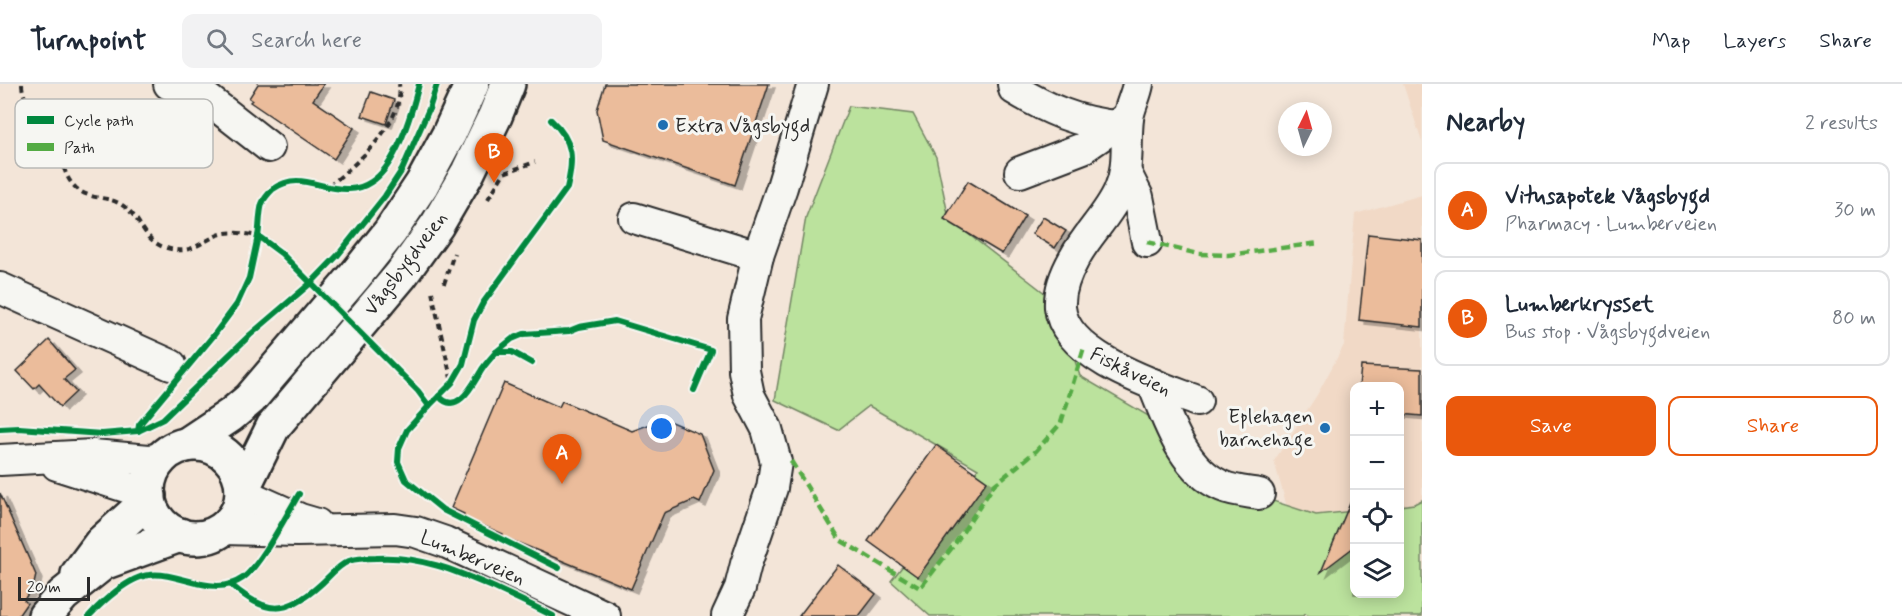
<!DOCTYPE html>
<meta charset="utf-8">
<style>
:root{--surface:#fff;--page:#f2f2f3;--text:#1f2937;--muted:#747a83;--line:#e0e1e3;--accent:#ea580c}
body{margin:0;font-family:Mynerve,sans-serif;background:var(--page);color:var(--text)}
.controls{position:absolute;right:18px;bottom:18px;display:grid;overflow:hidden;border-radius:12px;box-shadow:0 3px 15px #0003}
.controls button{width:54px;height:54px;display:grid;place-items:center;padding:0;border:0;border-bottom:2px solid var(--line);background:var(--surface);color:var(--text);font:30px sans-serif}
.compass{position:absolute;left:1278px;top:18px;width:54px;height:54px;border-radius:50%;background:var(--surface);box-shadow:0 3px 15px #0003;rotate:5deg}
.scale{position:absolute;left:18px;bottom:15px;width:72px;box-sizing:border-box;padding-left:6px;border:3px solid #2b2b2b;border-top:0;font-size:16px;line-height:21px;white-space:nowrap;color:#2b2b2b;-webkit-text-stroke:4px #f6f6f2;paint-order:stroke}
.you{position:absolute;left:662px;top:345px;width:21px;height:21px;margin:-15px;border:4px solid #fff;border-radius:50%;background:#1a73e8;box-shadow:0 0 0 9px #1a73e833}
.badge{display:grid;place-items:center;width:39px;height:39px;border-radius:50%;background:var(--accent);color:#fff;font-size:20px;font-weight:700}
.pin{position:absolute;translate:-50% -50px;filter:drop-shadow(0 2px 3px #0008)}
.pin::after{content:'';position:absolute;top:32px;width:21px;height:18px;background:inherit;clip-path:polygon(0 0,100% 0,50% 100%)}
.list{margin:0;padding:0;list-style:none}
h2{display:flex;justify-content:space-between;align-items:center;height:78px;margin:0;padding:0 24px;font-size:26px}
h2 small{font-size:20px;font-weight:400;color:var(--muted)}
.list li{display:grid;grid-template-columns:39px 1fr auto;gap:18px;align-items:center;box-sizing:border-box;height:96px;margin:0 12px 12px;padding:0 12px;border:2px solid var(--line);border-radius:12px}
.list b{display:block;font-size:22px;white-space:nowrap}
.list p{margin:0;font-size:20px;white-space:nowrap;color:var(--muted)}
.list em{font-size:20px;font-style:normal;color:var(--muted)}
.actions{display:flex;gap:12px;padding:18px 24px}
.actions a{flex:1;padding:14px 0;border:2px solid var(--accent);border-radius:12px;text-align:center;font-size:21px;color:var(--accent)}
.actions .main{background:var(--accent);color:#fff}
.icon{flex:none;width:33px;height:33px;fill:none;stroke:currentColor;stroke-width:2;stroke-linecap:round;stroke-linejoin:round}
.map{position:relative;flex:none;width:1422px;height:532px;overflow:hidden}
header{display:flex;align-items:center;gap:36px;box-sizing:border-box;height:84px;padding:0 30px;background:var(--surface);border-bottom:2px solid var(--line)}
header strong{font-size:28px}
nav{display:flex;gap:33px;margin-inline-start:auto;font-size:21px}
.search{width:420px;height:54px;background:var(--page);display:flex;align-items:center;gap:15px;box-sizing:border-box;padding:0 21px;border-radius:12px;color:var(--muted);font-size:22px}
main{display:flex}
aside{flex:1;background:var(--surface)}
.map>svg:first-child{display:block}
.built{fill:#f1d9c6}
.green{fill:#bbe29d;stroke:#738664;stroke-width:1.5}
.building{fill:#ebbc9b;stroke:#2b2b2b;stroke-width:1.5;filter:url(#shadow)}
.lines{fill:none;stroke-linecap:round;stroke-linejoin:round}
.minor-casing{stroke:#2b2b2b;stroke-width:34}
.major-casing{stroke:#2b2b2b;stroke-width:38}
.path{stroke:#2b2b2b;stroke-width:4;stroke-dasharray:6 4.5;stroke-linecap:butt}
.minor{stroke:#f6f6f2;stroke-width:30}
.major{stroke:#f6f6f2;stroke-width:33}
.quiet{stroke:#54ab44;stroke-width:4.5;stroke-dasharray:9 4.5;stroke-linecap:butt}
.cycleway-casing{stroke:#f6f6f2;stroke-width:10}
.cycleway{stroke:#00873e;stroke-width:6}
.poi-dot{fill:#1f6fb2;stroke:#f6f6f2;stroke-width:2}
.labels{text-anchor:middle;stroke-width:6;stroke-linejoin:round;paint-order:stroke}
.poi-label{font-size:20px;fill:#2b2b2b;stroke:#f6f6f2;text-anchor:start}
.street-label{font-size:20px;fill:#2b2b2b;stroke:#f6f6f2}
.key{fill:#f6f6f2;stroke:#b9b9b6;stroke-width:1.5}
.key-label{font-size:16px;fill:#2b2b2b}
</style>
<header>
<strong>Turnpoint</strong>
<div class="search"><svg class="icon" aria-label="search" viewBox="0 0 24 24"><circle cx="10" cy="10" r="6"/><path d="M15 15l6 6"/></svg>Search here</div>
<nav><a>Map</a><a>Layers</a><a>Share</a></nav>
</header>
<main>
<div class="map">
<svg width="1422" height="532" viewBox="0 0 1422 532">
<defs>
<filter id="shadow"><feDropShadow dx="6" dy="4" stdDeviation="0" flood-color="#0004"/></filter>
</defs>
<rect width="100%" height="100%" fill="#f3e5d8"/>
<filter id="ink" filterUnits="userSpaceOnUse"><feTurbulence type="fractalNoise" baseFrequency=".0167" numOctaves="2"/><feDisplacementMap in="SourceGraphic" scale="12" xChannelSelector="R" yChannelSelector="G"/><feConvolveMatrix kernelMatrix="1 2 1 2 8 2 1 2 1" color-interpolation-filters="sRGB"/></filter>
<g filter="url(#ink)">
<g class="built">
<path d="M1403,0H1422V58Z"/>
<path d="M1422,111V492L1400,490V302H1354V487L1304,483L1274,377L1317,311L1344,261L1355,130Z"/>
</g>
<path class="green" d="M849,22L913,30L936,73L949,135L1055,217L1080,292L1164,341L1233,404L1316,431L1354,427V510H1400V422L1414,420L1422,416V532H1310L1304,530L1303,532H930L891,497L978,385L869,322L838,346L775,316L806,133Z"/>
<g class="building">
<path d="M258,0H324L313,16L354,44L334,75L250,18L252,16L249,14Z"/>
<path d="M605,0H769L735,101L603,56L597,26Z"/>
<path d="M371,8L394,16L386,40L362,32Z"/>
<path d="M968,97L1025,132L1002,170L944,135Z"/>
<path d="M1043,133L1066,147L1055,164L1032,150Z"/>
<path d="M1368,150L1422,156V243L1359,236Z"/>
<path d="M49,256L75,286L64,295L76,308L60,323L39,300L34,305L17,287Z"/>
<path d="M1361,282L1422,285V332L1400,330V303H1359Z"/>
<path d="M504,299L559,323L562,317L632,347L664,335L700,350L714,386L700,419L694,416L664,429L631,505L502,452L503,450L463,433L464,430L451,424Z"/>
<path d="M936,361L987,397L918,493L868,457Z"/>
<path d="M0,409L36,491L34,500L24,516L27,519L18,532H0Z"/>
<path d="M1354,410V463L1321,488Z"/>
<path d="M838,481L876,510L859,532H799Z"/>
</g>
<g class="lines">
<defs>
<g id="minor">
<path d="M169,0L205,13L269,63"/>
<path d="M1013,0L1014,5C1047,25 1078,39 1117,42"/>
<path d="M1138,0C1136,12 1129,24 1128,35C1125,60 1130,83 1119,107C1108,132 1086,151 1074,175C1066,189 1059,206 1060,223C1064,273 1158,302 1197,317"/>
<path d="M1020,88L1083,64L1128,33"/>
<path d="M1126,89L1138,113L1147,158"/>
<path d="M634,134L758,172"/>
<path d="M0,204L171,281"/>
<path d="M1153,300C1168,337 1183,385 1222,402C1233,407 1248,408 1259,410"/>
<path d="M0,376L93,371L149,376L162,374"/>
<path d="M57,381L148,410"/>
<path d="M242,409L300,435L317,440"/>
<path d="M223,445L297,447L395,445L416,448L445,458L605,532"/>
<path d="M727,532L740,504L746,480L772,404L776,378L767,345L749,311L744,287L743,235L758,172L782,103L813,0"/>
</g>
<g id="major">
<circle cx="195" cy="407" r="47"/>
<path d="M186,361L231,331L250,315L355,192L390,148L422,100L449,50L472,0"/>
<path d="M242,406L273,343L401,191L437,141L468,88L495,32L508,0"/>
<path d="M78,490L101,459L142,422L149,412"/>
<path d="M45,532L63,511L103,479L180,451"/>
</g>
</defs>
<use href="#minor" class="minor-casing"/>
<use href="#major" class="major-casing"/>
<g class="path">
<path d="M22,0C22,23 51,45 59,67C63,80 65,94 76,104C91,117 107,111 122,121C145,136 142,162 176,166C193,168 203,157 218,151C231,146 245,150 258,152"/>
<path d="M329,102C357,79 405,39 399,0"/>
<path d="M488,115L504,89L535,78"/>
<path d="M444,200L454,169"/>
<path d="M432,208L452,299"/>
</g>
<use href="#minor" class="minor"/>
<use href="#major" class="major"/>
<g class="quiet">
<path d="M1147,158L1199,170L1228,171L1319,159"/>
<path d="M791,377L840,456L920,504L954,461L994,401L1036,367L1061,339L1084,263"/>
</g>
<defs>
<g id="cycleway">
<path d="M419,0C412,28 397,82 371,98C365,102 356,105 349,105C321,107 300,86 273,105C269,109 264,114 262,120C259,130 260,142 258,152L281,169L418,307L429,322L452,299L463,280L474,236L483,219L567,104C574,75 574,57 551,36"/>
<path d="M496,268L512,255L524,250L569,247L579,243L615,237L711,266L694,306"/>
<path d="M439,312C457,333 473,300 481,287C485,280 491,274 496,268H512L532,279"/>
<path d="M429,322L407,346L399,364L398,378L406,396L443,426L559,484"/>
<path d="M0,345L19,344L102,350L138,347L163,335L250,251L312,198L338,171L385,112L402,86L429,25L437,0"/>
<path d="M138,347L139,341L214,251L237,220L249,194L258,152"/>
<path d="M230,500C266,531 286,532 321,500C330,492 337,482 349,477C357,474 367,474 376,474C419,471 456,487 495,504C514,513 534,522 553,532"/>
<path d="M89,532C102,518 129,493 149,491C180,487 213,515 243,494C260,482 287,430 299,410"/>
</g>
</defs>
<use href="#cycleway" class="cycleway-casing"/>
<use href="#cycleway" class="cycleway"/>
</g>
</g>
<g class="poi-dot">
<circle cx="663" cy="41" r="6"/>
<circle cx="1325" cy="344" r="6"/>
</g>
<g class="labels">
<g class="poi-label">
<text x="675" y="48">Extra Vågsbygd</text>
<text x="1313" y="339" text-anchor="end">Eplehagen<tspan x="1313" dy="23">barnehage</tspan></text>
</g>
<g class="street-label">
<text transform="translate(405 179) rotate(-53)" y="7">Vågsbygdveien</text>
<text transform="translate(1131 287) rotate(26)" y="7">Fiskåveien</text>
<text transform="translate(473 473) rotate(23)" y="7">Lumberveien</text>
</g>
</g>
<rect x="15" y="15" width="198" height="69" rx="9" class="key"/>
<rect x="27" y="32" width="27" height="8" fill="#00873e"/>
<rect x="27" y="59" width="27" height="8" fill="#54ab44"/>
<g class="key-label">
<text x="64" y="42">Cycle path</text>
<text x="64" y="69">Path</text>
</g>
</svg>
<div class="controls">
<button>+</button>
<button>−</button>
<button><svg class="icon" aria-label="locate" viewBox="0 0 24 24"><circle cx="12" cy="12" r="6"/><path d="M12 2v4M12 18v4M2 12h4M18 12h4"/></svg></button>
<button><svg class="icon" aria-label="layers" viewBox="0 0 24 24"><path d="M12 4l9 5-9 5-9-5zM3 14l9 5 9-5"/></svg></button>
</div>
<svg class="compass" viewBox="-18 -18 36 36"><path d="M0-13l5 13h-10z" fill="#e53935"/><path d="M0 13l5-13h-10z" fill="#747a83"/></svg>
<div class="scale">20 m</div>
<div class="you"></div>
<div class="pin badge" style="left:562px;top:400px">A</div>
<div class="pin badge" style="left:494px;top:99px">B</div>
</div>
<aside>
<h2>Nearby<small>2 results</small></h2>
<ul class="list">
<li><span class="badge">A</span><div><b>Vitusapotek Vågsbygd</b><p>Pharmacy · Lumberveien</p></div><em>30 m</em></li>
<li><span class="badge">B</span><div><b>Lumberkrysset</b><p>Bus stop · Vågsbygdveien</p></div><em>80 m</em></li>
</ul>
<div class="actions"><a class="main">Save</a><a>Share</a></div>
</aside>
</main>
